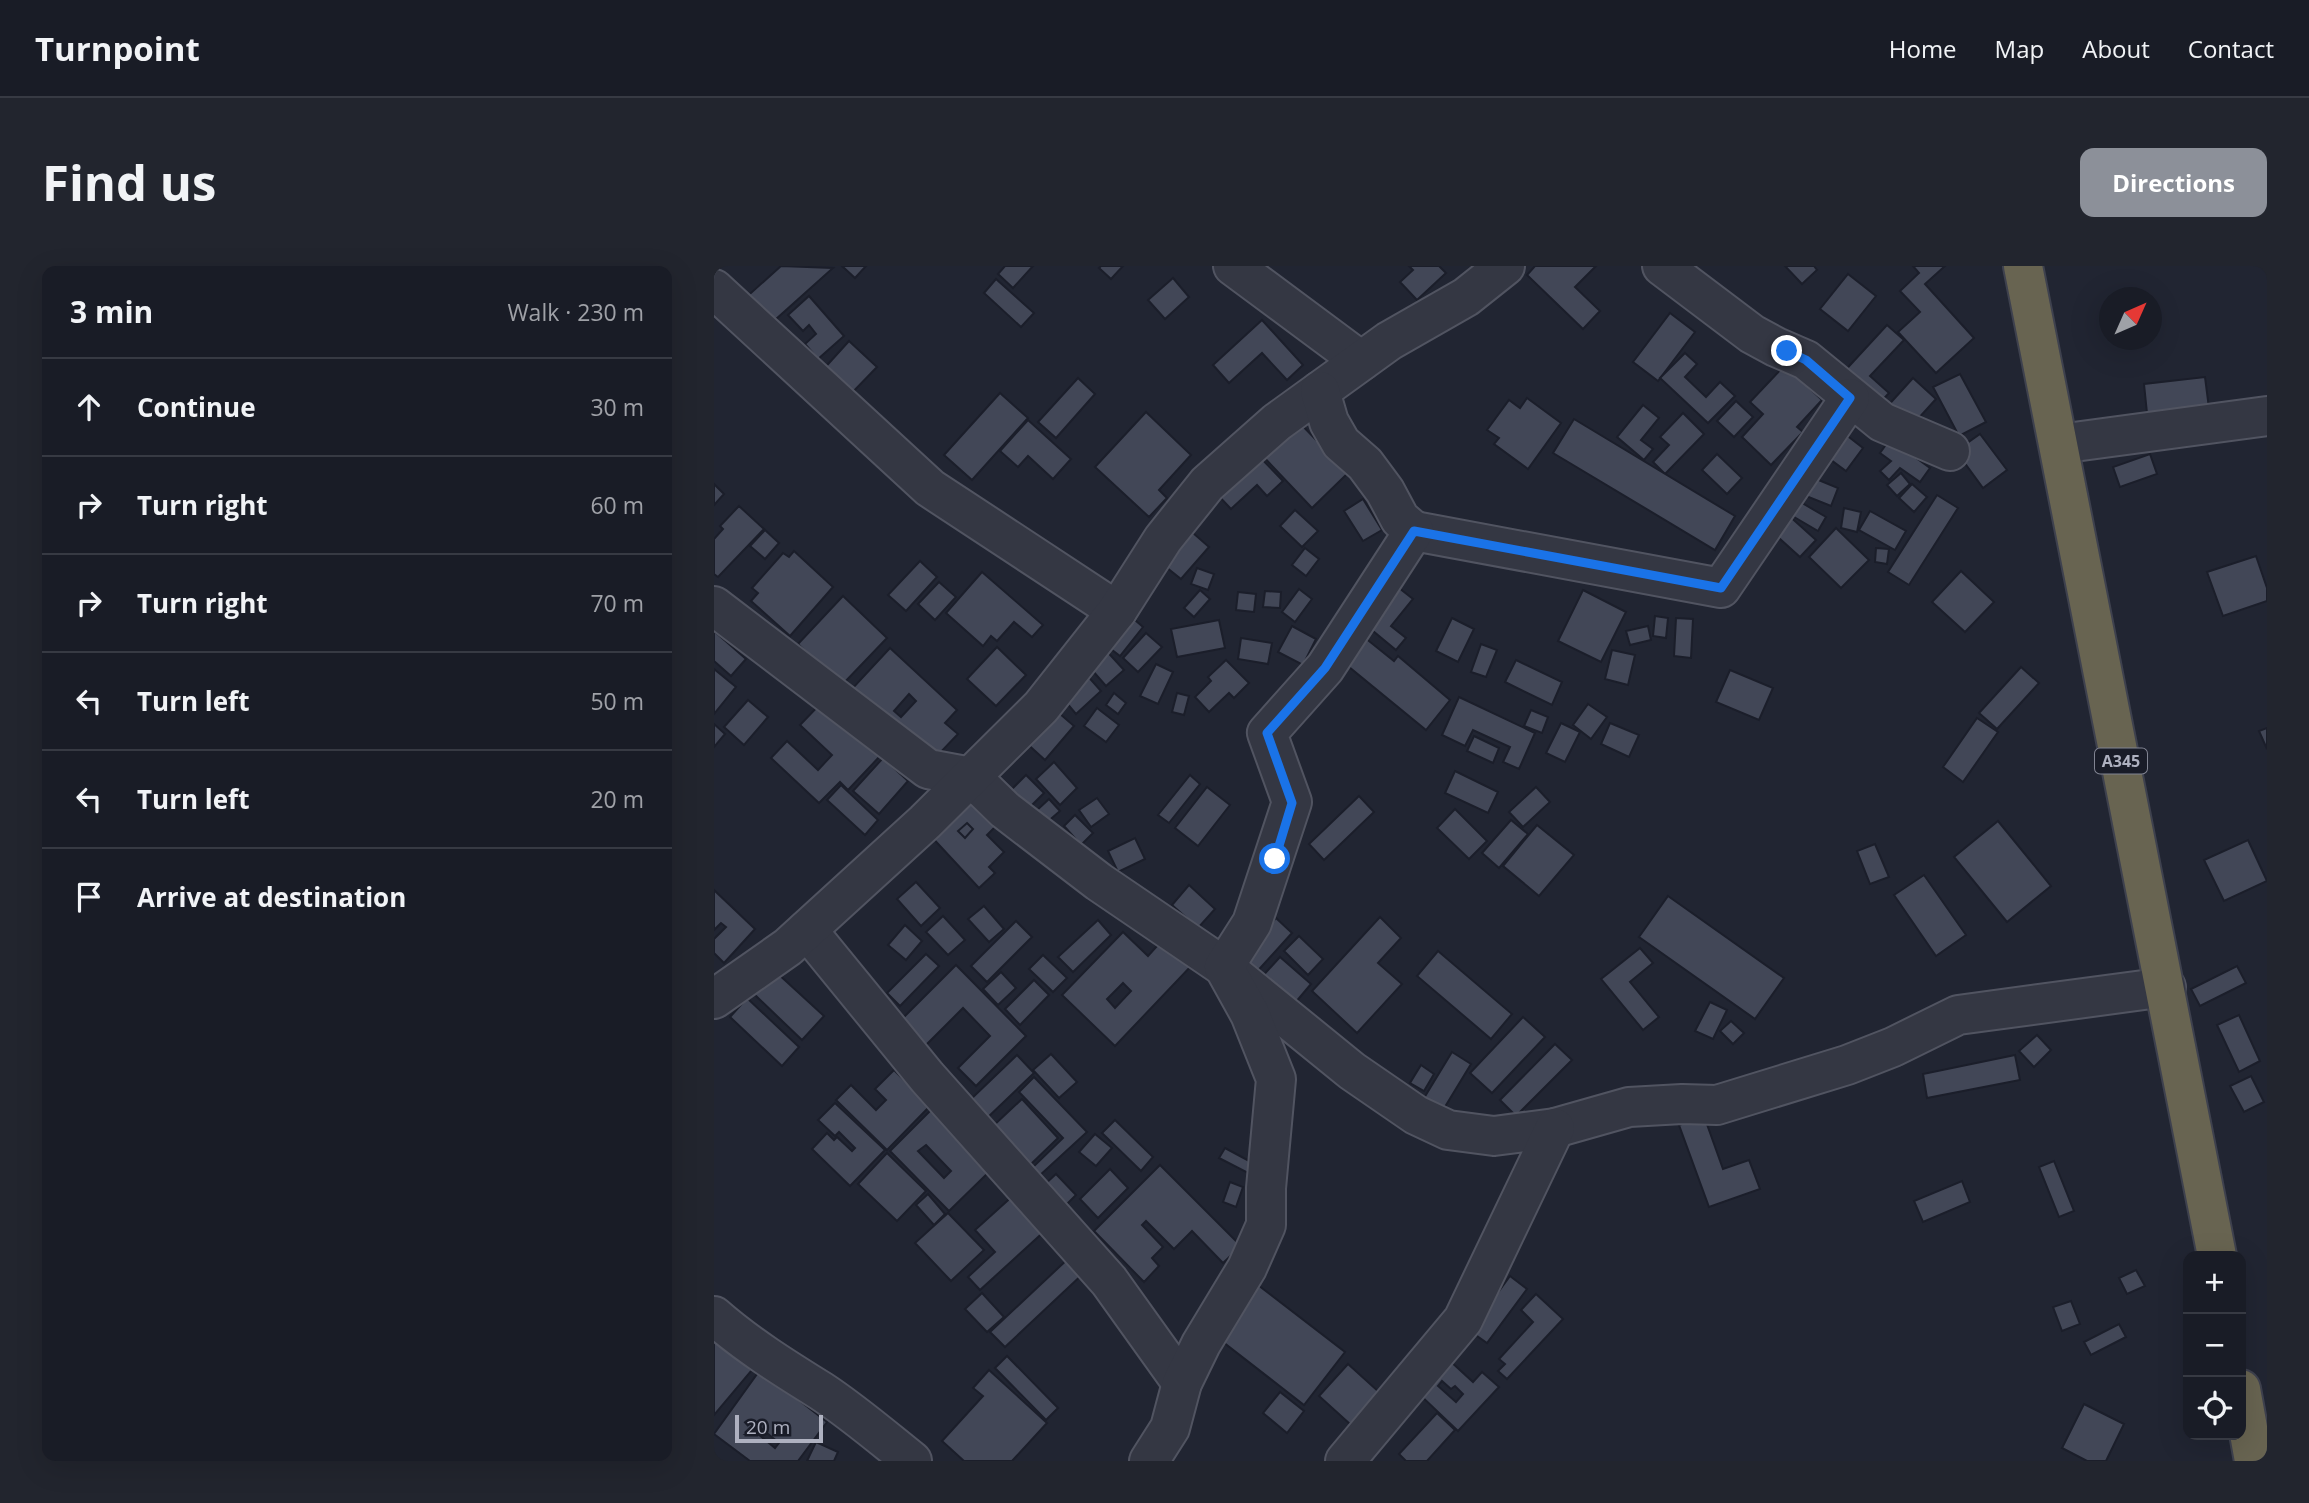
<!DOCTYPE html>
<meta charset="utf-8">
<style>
:root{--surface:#191c26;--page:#22252e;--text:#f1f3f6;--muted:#9fa1a7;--line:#373a43;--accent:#8c9099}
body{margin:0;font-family:"Open Sans",sans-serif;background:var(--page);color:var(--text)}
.controls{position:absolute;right:21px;bottom:21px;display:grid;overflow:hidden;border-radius:14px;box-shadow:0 7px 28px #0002}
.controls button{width:63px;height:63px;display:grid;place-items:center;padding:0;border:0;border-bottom:2px solid var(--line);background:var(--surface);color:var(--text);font:35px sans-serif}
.compass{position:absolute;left:1385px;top:21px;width:63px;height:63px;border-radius:50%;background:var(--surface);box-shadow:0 7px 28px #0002;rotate:45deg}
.scale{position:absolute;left:21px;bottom:18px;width:88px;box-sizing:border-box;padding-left:7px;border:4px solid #aeb1c0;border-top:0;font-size:19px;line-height:24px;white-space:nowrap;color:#aeb1c0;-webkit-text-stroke:5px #191c28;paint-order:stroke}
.stop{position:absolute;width:21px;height:21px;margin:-16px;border:5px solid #1a73e8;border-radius:50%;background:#fff}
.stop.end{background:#1a73e8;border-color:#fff;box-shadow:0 2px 7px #0008}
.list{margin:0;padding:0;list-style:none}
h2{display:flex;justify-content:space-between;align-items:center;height:91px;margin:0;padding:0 28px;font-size:30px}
h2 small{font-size:23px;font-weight:400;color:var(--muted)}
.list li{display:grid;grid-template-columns:46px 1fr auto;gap:21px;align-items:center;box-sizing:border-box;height:98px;padding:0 28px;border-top:2px solid var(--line)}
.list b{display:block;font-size:26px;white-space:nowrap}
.list em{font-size:23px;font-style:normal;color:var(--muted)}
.icon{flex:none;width:38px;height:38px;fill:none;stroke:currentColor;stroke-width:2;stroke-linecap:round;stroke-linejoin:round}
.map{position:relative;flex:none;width:1553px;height:1195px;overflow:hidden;border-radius:14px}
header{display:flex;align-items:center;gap:42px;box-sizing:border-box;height:98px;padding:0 35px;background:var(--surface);border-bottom:2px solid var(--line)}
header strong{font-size:33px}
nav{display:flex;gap:38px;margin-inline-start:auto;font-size:24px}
.intro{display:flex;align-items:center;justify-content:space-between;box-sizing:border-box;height:168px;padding:0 42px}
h1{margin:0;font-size:49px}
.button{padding:18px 32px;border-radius:14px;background:var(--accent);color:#fff;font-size:24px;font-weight:700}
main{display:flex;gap:42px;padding:0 42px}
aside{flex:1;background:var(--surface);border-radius:14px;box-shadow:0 7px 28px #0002}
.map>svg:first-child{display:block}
.building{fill:#424757;stroke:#1b1e2a;stroke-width:2;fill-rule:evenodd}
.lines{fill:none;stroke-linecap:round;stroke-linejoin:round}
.minor-casing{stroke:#515461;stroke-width:42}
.highway-casing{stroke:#3e414e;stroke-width:42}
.minor{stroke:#343743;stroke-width:38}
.highway{stroke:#686451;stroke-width:38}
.route{stroke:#1a73e8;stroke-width:9}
.labels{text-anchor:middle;stroke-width:6;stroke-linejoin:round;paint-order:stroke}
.shield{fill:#191c28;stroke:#818492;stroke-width:2}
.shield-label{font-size:16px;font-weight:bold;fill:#aeb1c0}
</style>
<header>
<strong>Turnpoint</strong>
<nav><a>Home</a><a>Map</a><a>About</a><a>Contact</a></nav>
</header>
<div class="intro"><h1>Find us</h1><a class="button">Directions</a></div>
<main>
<aside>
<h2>3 min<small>Walk · 230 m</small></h2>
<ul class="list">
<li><svg class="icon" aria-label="ahead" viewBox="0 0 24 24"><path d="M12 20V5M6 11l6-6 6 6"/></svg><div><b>Continue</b></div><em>30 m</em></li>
<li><svg class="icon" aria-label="right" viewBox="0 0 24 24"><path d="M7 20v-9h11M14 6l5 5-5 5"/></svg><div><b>Turn right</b></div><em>60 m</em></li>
<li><svg class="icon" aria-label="right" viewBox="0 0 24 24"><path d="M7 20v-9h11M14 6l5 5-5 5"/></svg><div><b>Turn right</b></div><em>70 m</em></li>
<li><svg class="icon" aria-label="left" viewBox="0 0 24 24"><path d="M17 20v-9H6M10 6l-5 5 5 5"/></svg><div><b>Turn left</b></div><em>50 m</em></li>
<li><svg class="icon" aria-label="left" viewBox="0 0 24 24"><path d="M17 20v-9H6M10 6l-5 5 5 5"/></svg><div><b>Turn left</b></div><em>20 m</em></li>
<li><svg class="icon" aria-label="arrive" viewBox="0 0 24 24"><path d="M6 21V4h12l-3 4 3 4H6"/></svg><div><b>Arrive at destination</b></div></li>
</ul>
</aside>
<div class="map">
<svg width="1553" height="1195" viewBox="0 0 1553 1195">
<rect width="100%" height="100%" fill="#212532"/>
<g class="building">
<path d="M67,0L119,2L52,62L28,35Z"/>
<path d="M128,0H152L141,12Z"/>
<path d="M291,0H319L299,22L284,8Z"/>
<path d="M387,0H409L397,13L385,2Z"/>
<path d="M695,0H725L732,7L703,34L686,16L699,4Z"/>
<path d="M821,0H882L861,21L886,45L869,63L813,9Z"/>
<path d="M1071,0H1100L1103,4L1088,18Z"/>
<path d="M1199,0H1231L1211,18L1260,72L1222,107L1184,66L1206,46L1186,25L1205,7Z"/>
<path d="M1134,8L1162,30L1134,65L1106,43Z"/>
<path d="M459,12L475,31L451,53L434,34Z"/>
<path d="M282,13L320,47L307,61L270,27Z"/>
<path d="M95,30L130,70L104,93L91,78L102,68L95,59L89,65L74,49Z"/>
<path d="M956,47L981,66L944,115L919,96Z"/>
<path d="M548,54L589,99L573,114L548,87L515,117L499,99Z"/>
<path d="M1173,59L1190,74L1156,110L1175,127L1161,142L1126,110Z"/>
<path d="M135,75L163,101L133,132L106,107Z"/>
<path d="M971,87L983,98L971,111L992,131L1006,116L1021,130L994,157L946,112Z"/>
<path d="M1071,99L1108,134L1083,161L1089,166L1057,199L1028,171L1049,148L1036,136Z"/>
<path d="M1246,108L1272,156L1245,170L1219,121Z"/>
<path d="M1491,111L1496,150L1434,157L1430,118Z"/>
<path d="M364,112L381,128L342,172L324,156Z"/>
<path d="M1199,112L1222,133L1193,165L1170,144Z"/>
<path d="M286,127L314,152L258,214L230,189Z"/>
<path d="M813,132L847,157L814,203L780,178L785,172L773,164L795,134L806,142Z"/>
<path d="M1022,135L1039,151L1020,171L1003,155Z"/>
<path d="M929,139L945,152L927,174L939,183L930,194L903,171Z"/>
<path d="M432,146L477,189L445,224L453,232L435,251L381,201Z"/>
<path d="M969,147L990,168L951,208L939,196L955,179L946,171Z"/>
<path d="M581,152L634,207L598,242L545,186Z"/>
<path d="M860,153L1021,250L1001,284L839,187Z"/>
<path d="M314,154L357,193L339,213L314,190L304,201L286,185Z"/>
<path d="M1131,168L1149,182L1132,205L1113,191Z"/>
<path d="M1266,168L1293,204L1269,222L1242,185Z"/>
<path d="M1176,173L1216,202L1206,216L1186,202L1175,214L1166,205L1177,195L1166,187Z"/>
<path d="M542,187L569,215L553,230L543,219L517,243L500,225Z"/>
<path d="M1003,188L1028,212L1013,228L988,204Z"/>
<path d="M1436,188L1443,208L1406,221L1399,201Z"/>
<path d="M1187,207L1196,218L1183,230L1173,219Z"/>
<path d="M1090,208L1124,222L1117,240L1082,226Z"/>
<path d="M0,218L10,228L0,239Z"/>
<path d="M1198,218L1213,231L1200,246L1185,232Z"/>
<path d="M1223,229L1244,242L1195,319L1174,306Z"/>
<path d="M649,233L668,264L649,275L630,245Z"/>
<path d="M1083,234L1112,251L1104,265L1075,248Z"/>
<path d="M25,240L50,263L4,311L0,308V273L9,263L6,260Z"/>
<path d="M1130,242L1147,246L1143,266L1127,262Z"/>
<path d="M581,244L604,265L588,281L566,260Z"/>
<path d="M1156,245L1192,265L1181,284L1145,264Z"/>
<path d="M1072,247L1102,274L1086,291L1056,264Z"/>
<path d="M470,259L495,281L467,313L442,293Z"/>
<path d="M1122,262L1155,294L1127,322L1095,291Z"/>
<path d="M51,264L65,277L51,293L36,280Z"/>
<path d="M591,282L605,293L592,310L578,299Z"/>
<path d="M1162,282L1175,283L1173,298L1161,296Z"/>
<path d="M80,285L119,321L76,370L37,335L44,327L38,322L69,287L75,291Z"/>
<path d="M1542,290L1553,322V335L1509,350L1493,306Z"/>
<path d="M206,295L223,311L192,345L174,329Z"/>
<path d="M483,302L500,308L494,324L477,318Z"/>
<path d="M1247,305L1280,336L1251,366L1218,336Z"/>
<path d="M268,306L329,359L318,371L300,356L283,375L277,370L269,380L232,347Z"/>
<path d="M225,316L242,331L221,354L204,338Z"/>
<path d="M685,322L699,333L677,360L692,372L682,384L653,360Z"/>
<path d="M585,323L598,333L581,356L568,346Z"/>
<path d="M486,324L496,333L480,351L470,342Z"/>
<path d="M869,324L912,346L887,396L844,375Z"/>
<path d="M551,325L567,326L566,342L549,341Z"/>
<path d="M524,326L542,328L540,346L522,344Z"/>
<path d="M129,330L173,372L127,420L84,378Z"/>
<path d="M414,348L429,361L406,390L389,377Z"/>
<path d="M941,350L954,352L952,372L939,370Z"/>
<path d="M738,352L760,363L744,396L722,385Z"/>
<path d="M962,352L979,353L977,392L960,390Z"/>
<path d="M505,354L511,382L463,391L457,363Z"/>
<path d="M578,360L602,373L589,399L564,386Z"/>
<path d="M934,360L937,374L916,379L912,365Z"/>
<path d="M0,365L32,393L17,410L0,395Z"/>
<path d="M432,367L448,381L424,406L409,392Z"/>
<path d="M650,371L680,395L684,390L736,434L712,464L629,396Z"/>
<path d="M527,372L558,377L554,398L524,393Z"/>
<path d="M767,378L783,384L772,411L757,406Z"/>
<path d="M388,380L410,404L392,420L371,396Z"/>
<path d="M283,381L312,409L282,440L253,413Z"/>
<path d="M176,382L243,444L231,457L244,468L224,489L136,425ZM195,428L202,435L187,451L180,445Z"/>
<path d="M898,384L921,389L914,419L891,413Z"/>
<path d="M512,394L535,417L520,432L515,427L495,446L481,431L497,415L494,411Z"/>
<path d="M802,394L848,416L838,439L791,416Z"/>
<path d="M442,398L459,406L444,438L426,430Z"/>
<path d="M1307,401L1325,417L1283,463L1265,447Z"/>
<path d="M0,403L22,421L0,448Z"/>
<path d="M1016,404L1059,422L1045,454L1002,436Z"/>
<path d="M371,407L387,425L362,448L346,429Z"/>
<path d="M400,427L412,437L404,448L392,439Z"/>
<path d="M463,427L475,430L470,449L458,446Z"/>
<path d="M745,431L821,467L805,503L789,496L796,481L759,464L751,480L728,469Z"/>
<path d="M34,434L54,451L30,479L10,461Z"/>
<path d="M109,435L167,489L134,524L126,516L105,537L57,492L73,475L104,504L118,489L86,459Z"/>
<path d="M874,438L893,451L877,473L859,459Z"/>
<path d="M338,441L360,460L331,494L309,474Z"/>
<path d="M383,442L405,459L392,476L370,460Z"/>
<path d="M817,444L834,451L828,467L810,460Z"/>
<path d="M1263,452L1284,466L1249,516L1229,501Z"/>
<path d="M847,457L866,466L851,496L832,487Z"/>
<path d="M896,457L925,469L915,491L887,478Z"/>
<path d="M0,458L11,468L0,481Z"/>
<path d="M1553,462V483L1545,465Z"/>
<path d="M760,470L785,482L779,497L753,485Z"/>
<path d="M169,492L194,515L165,548L139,525Z"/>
<path d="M340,496L363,522L346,539L322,513Z"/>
<path d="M741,505L784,526L774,547L731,527Z"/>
<path d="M312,509L330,527L312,545L294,527Z"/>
<path d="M476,509L486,518L455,557L444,549Z"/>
<path d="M127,519L164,554L151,569L113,534Z"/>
<path d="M493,521L516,539L484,580L461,562Z"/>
<path d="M822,521L836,536L809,561L795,546Z"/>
<path d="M255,529L283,559L273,569L290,586L275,601L281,607L265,622L214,567Z"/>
<path d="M645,530L660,546L610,594L595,578Z"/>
<path d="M383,532L395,548L377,561L365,544Z"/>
<path d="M335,533L346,545L331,558L321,546Z"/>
<path d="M741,543L773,575L755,593L723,562Z"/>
<path d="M361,549L379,567L367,579L350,560Z"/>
<path d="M797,554L814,568L785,602L768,587Z"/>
<path d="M1284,555L1337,620L1293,656L1240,591Z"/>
<path d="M253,557L259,563L251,572L244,565Z"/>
<path d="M823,559L860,589L825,630L789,600Z"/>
<path d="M421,572L431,593L404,606L394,585Z"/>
<path d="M1534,574L1553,615L1510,635L1490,594Z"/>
<path d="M1161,578L1175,611L1156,618L1143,585Z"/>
<path d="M1210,609L1252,669L1222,690L1180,629Z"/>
<path d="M202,616L226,642L207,660L183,633Z"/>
<path d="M475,619L501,643L484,662L458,639Z"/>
<path d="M0,624L41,663L10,697L0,687V673L12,661L7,657L0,664Z"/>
<path d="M954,630L1070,712L1041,753L925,671Z"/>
<path d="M270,640L290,663L275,676L254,653Z"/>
<path d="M229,650L251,674L234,689L212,666Z"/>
<path d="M666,651L687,672L664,697L688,718L643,767L598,725Z"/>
<path d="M562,652L578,667L539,710L523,695Z"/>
<path d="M384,654L397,669L359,706L344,691Z"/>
<path d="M302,655L318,671L273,716L257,700Z"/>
<path d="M191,659L208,675L192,694L174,679Z"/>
<path d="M409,666L434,690L452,670L480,697L401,780L348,729ZM409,717L417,725L401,742L393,733Z"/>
<path d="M585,670L609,693L594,709L570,685Z"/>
<path d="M926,682L939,697L916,716L945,751L929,764L887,713Z"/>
<path d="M724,685L798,748L777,773L703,710Z"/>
<path d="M212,688L225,700L186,740L173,727Z"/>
<path d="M329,689L353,712L339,726L315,703Z"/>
<path d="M566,691L597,718L576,743L544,715Z"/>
<path d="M242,699L312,770L262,820L244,802L276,770L249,742L212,779L187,754Z"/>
<path d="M1523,700L1532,717L1486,740L1477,723Z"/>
<path d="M62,706L110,750L88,774L40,728Z"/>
<path d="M287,706L302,722L284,739L269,723Z"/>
<path d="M320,714L335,729L306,759L291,743Z"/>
<path d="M33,732L85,781L68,800L16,751Z"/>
<path d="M996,736L1013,744L999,773L981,765Z"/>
<path d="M1525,749L1546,795L1525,806L1503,759Z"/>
<path d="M809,751L831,771L778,827L756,807Z"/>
<path d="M1017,755L1030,767L1019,778L1006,765Z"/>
<path d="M1323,769L1337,784L1320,801L1305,785Z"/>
<path d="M841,778L858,794L802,850L786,834Z"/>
<path d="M738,786L757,798L726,849L707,837Z"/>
<path d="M337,788L363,816L345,832L319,804Z"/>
<path d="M303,789L320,807L272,853L255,835Z"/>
<path d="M1301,789L1306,814L1213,832L1209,808Z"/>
<path d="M707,799L720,808L710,825L696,817Z"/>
<path d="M180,804L216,840L173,884L122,834L137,819L162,844L172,834L161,823Z"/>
<path d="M1537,810L1550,836L1530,846L1516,820Z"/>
<path d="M320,811L373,866L324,911L317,903L349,872L305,826Z"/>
<path d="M308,833L344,872L315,900L278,861Z"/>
<path d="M121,837L171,884L136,920L98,883L113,867L120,874L123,871L138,885L141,882L125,866L121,870L104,854Z"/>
<path d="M218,843L278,903L235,945L176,885ZM212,879L237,905L230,912L204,885Z"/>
<path d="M990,850L1009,903L1035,894L1046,923L995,941L965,859Z"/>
<path d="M401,854L439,891L427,905L388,867Z"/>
<path d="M381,868L398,882L382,900L365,886Z"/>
<path d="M511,882L539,897L534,907L505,892Z"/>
<path d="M173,887L212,925L183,955L144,918Z"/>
<path d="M1340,895L1360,945L1345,951L1325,901Z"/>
<path d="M446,899L527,980L509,997L478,965L460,983L432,955L428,959L449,981L438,992L445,1000L430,1016L380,965Z"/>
<path d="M396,903L414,922L384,952L366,933Z"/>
<path d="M342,908L362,929L349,942L329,920Z"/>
<path d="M1248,915L1256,936L1209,956L1200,935Z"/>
<path d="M516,916L529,921L522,941L509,936Z"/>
<path d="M302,927L334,962L266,1024L254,1011L281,986L261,964Z"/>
<path d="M214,928L231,948L220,959L202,939Z"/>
<path d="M234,947L270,984L237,1015L201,977Z"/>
<path d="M357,990L372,1005L291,1081L276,1066Z"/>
<path d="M1422,1004L1431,1020L1413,1028L1405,1012Z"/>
<path d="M796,1010L813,1023L773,1077L756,1065Z"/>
<path d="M540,1016L631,1086L590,1139L500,1069Z"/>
<path d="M268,1027L290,1051L273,1066L251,1043Z"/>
<path d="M822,1028L849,1053L793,1113L784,1105L791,1098L785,1093L819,1056L807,1044Z"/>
<path d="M1357,1035L1366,1058L1348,1065L1339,1041Z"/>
<path d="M1405,1058L1412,1071L1377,1089L1370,1076Z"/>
<path d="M0,1073L38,1104L0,1149Z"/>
<path d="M293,1090L344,1142L332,1154L281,1102Z"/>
<path d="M735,1094L759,1116L768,1106L785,1121L744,1165L704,1127ZM728,1115L737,1123L741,1120L749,1128L742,1136L724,1120Z"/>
<path d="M634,1098L676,1136L647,1168L605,1130Z"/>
<path d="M46,1104L113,1156L84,1195H36L0,1168ZM42,1158L65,1177L61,1182L38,1163Z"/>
<path d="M275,1104L333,1157L298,1195H250L228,1175L269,1130L259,1122Z"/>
<path d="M566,1126L590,1145L573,1167L549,1147Z"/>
<path d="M1370,1138L1410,1158L1392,1195H1373L1348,1182Z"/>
<path d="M723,1147L741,1164L713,1195H692L685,1188Z"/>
<path d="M102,1176L124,1186L120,1195H93Z"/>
</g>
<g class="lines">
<defs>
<g id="minor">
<path d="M519,0L647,95"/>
<path d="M948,0L1038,68L1062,81L1092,94L1168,156L1236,185"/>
<path d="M0,23L216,222L403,345"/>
<path d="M1345,178L1553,150"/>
<path d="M700,265L1007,322L1136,132"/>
<path d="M0,340L214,503L257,511L291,544L385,616L510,701L638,805L702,849L734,864L780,870L841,862L915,841L968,838L1003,839L1133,799L1179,781L1244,749L1452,721"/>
<path d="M93,664L213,811L395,1015L468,1117"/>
<path d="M0,733L74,681L211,556L327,441L403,345L449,273L493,218L563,156L675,75L752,31L791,0"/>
<path d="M0,1050C33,1079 70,1102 107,1125C139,1146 168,1171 198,1195"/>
<path d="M435,1195L456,1162L468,1117L487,1078L533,1002L552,959V922L562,813L536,748L510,701L538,657L578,536L553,467L611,402L700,265L686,253L671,225L651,198L627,177L615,156L606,125"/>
<path d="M631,1195L749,1054L841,862"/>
</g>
<g id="highway">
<path d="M1309,0L1503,990"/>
<path d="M1527,1123L1540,1195"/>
</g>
</defs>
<use href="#minor" class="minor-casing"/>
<use href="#highway" class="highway-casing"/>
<use href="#minor" class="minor"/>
<use href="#highway" class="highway"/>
</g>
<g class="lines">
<path class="route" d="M561,593L578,537L553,467L611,402L700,265L1007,322L1136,132L1092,94L1073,85"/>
</g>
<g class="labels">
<rect class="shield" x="1381" y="482.5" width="52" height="25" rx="5"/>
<g class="shield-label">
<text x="1407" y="501">A345</text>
</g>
</g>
</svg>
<div class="controls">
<button>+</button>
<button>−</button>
<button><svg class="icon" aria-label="locate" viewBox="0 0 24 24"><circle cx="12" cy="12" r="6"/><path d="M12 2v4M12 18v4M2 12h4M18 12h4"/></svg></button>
</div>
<svg class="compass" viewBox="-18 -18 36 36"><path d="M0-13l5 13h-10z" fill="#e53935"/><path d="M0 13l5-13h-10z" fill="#9fa1a7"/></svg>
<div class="scale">20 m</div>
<div class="stop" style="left:561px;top:593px"></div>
<div class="stop end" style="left:1073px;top:85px"></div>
</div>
</main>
